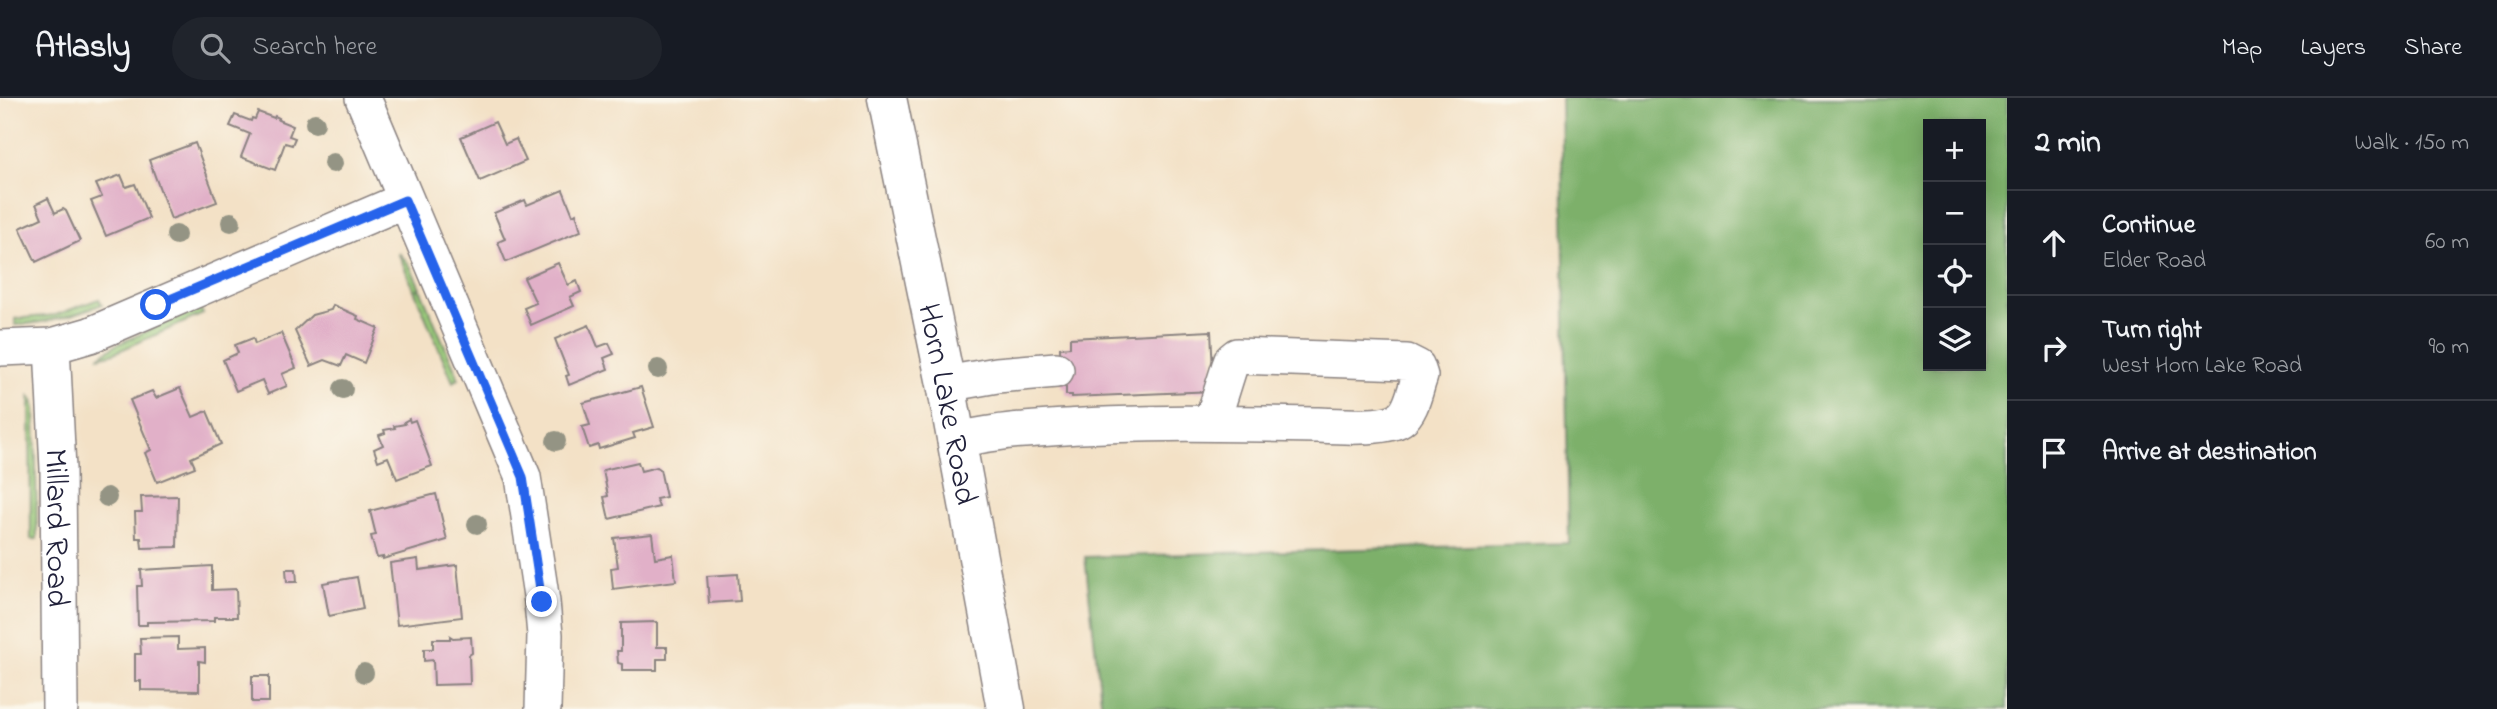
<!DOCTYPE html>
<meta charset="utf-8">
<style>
:root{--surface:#171b24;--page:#20242c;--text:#f1f3f6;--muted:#9ea1a6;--line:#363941}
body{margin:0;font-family:"Indie Flower",sans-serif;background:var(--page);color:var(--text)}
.controls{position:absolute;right:21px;top:21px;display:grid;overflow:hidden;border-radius:0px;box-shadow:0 4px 18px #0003}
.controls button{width:63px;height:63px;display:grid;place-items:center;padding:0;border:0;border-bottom:2px solid var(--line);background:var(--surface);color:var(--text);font:35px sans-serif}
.stop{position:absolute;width:21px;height:21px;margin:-16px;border:5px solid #2563eb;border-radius:50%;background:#fff}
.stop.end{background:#2563eb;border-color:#fff;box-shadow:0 2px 7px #0008}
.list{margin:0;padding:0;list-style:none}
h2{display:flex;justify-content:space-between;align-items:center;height:91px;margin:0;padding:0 28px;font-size:30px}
h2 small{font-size:23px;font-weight:400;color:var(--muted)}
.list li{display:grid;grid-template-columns:46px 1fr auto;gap:21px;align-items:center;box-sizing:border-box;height:105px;padding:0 28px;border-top:2px solid var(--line)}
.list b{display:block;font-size:26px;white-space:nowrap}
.list p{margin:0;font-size:23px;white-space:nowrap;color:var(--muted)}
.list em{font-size:23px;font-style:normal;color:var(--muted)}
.icon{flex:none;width:38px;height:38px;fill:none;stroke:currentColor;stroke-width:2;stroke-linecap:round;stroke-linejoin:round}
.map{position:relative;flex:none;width:2007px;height:611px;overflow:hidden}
header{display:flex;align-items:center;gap:42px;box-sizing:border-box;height:98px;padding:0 35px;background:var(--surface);border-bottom:2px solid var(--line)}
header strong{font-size:33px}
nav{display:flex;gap:38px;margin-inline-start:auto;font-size:24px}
.search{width:490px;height:63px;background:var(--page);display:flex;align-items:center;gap:18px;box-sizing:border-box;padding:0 24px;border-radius:38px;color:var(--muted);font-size:26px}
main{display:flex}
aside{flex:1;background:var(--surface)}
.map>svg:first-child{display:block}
.green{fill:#9ccc7b;stroke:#5f775b;stroke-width:2}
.forest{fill:#7db06b;stroke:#506953;stroke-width:2;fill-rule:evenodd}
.building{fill:#e1b0c8}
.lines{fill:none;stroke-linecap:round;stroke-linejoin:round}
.minor-casing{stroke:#8a8280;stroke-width:38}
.major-casing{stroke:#8a8280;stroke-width:41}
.minor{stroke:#fff;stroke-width:35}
.major{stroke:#fff;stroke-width:38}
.tree{fill:#949484}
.route{stroke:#2563eb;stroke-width:9}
.labels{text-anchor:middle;stroke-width:7;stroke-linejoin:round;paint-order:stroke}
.street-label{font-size:32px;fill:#22223b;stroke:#fbf7ec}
</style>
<header>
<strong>Atlasly</strong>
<div class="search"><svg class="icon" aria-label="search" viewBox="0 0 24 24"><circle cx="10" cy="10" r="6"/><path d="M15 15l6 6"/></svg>Search here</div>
<nav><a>Map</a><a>Layers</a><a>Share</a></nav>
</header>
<main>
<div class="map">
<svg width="2007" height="611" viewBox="0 0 2007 611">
<rect width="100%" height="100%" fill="#fbf7ec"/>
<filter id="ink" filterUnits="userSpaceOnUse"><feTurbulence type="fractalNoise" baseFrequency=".0143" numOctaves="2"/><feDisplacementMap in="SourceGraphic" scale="14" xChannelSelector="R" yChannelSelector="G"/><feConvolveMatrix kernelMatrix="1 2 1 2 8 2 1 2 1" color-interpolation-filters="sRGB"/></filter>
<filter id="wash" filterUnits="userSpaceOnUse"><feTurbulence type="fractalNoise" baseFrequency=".00686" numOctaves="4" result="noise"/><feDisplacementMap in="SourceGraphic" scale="28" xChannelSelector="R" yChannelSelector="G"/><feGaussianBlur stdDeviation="1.57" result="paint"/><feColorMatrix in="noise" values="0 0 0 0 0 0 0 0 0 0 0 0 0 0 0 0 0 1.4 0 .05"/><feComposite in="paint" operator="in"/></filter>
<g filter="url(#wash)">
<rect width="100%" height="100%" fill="#f3e1c6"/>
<g class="green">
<path d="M398,154L410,168L420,190L417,191L421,193L459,281L453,284Z"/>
<path d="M99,201L102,206C73,218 47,225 15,227V221L56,217Z"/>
<path d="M200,210L203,216L114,255L98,259L116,247Z"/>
<path d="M30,298L33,302L35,312L37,441H31Z"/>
</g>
<path class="forest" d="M1561,0H2007V611H1102L1085,459L1569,445ZM1928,26H1981V268H1928Z"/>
<g id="blocks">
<g class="building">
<path d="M258,14L274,20L275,18L279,20L278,22L293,28L289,38L295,40L292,47L285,45L275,72L241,59L250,36L230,28L235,17L251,23L252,20L255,21Z"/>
<path d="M495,24L505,46L516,41L526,63L480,83L461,39Z"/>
<path d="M195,45L217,104L171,121L149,62Z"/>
<path d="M121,77L126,89L135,86L149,120L106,138L91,103L102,99L96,86Z"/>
<path d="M563,92L573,117L576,115L581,133L506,164L498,144L505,141L494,115L525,102L527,107Z"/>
<path d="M48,100L55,115L63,111L66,113L80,143L36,164L20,130L42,120L36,106Z"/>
<path d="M558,165L568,187L577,183L581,194L570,199L574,208L531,227L524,210L536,205L524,180Z"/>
<path d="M333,207L358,218L357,221L378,230L364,265L346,257L341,268L325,262L311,268L295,233L312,217L331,212Z"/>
<path d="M589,227L598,249L609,245L614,256L604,260L608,271L569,287L566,278L569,277L555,241Z"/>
<path d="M1211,233L1214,293L1072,299V297H1066V289H1062L1060,250L1070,249V240Z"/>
<path d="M281,235L296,270L282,276L287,288L268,296L262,282L236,293L223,262L238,255L235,247L253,240L255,246Z"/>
<path d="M641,289L654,329L633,335L635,340L599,351L598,347L589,350L582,329L590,327L583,305Z"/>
<path d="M180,290L193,319L207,313L221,346L191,360L195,369L157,384L145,355L151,352L130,302L152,293L156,300Z"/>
<path d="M409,321L410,324L415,322L432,368L397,381L388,359L378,363L374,351L383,347L379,337L385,335L384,332L395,330L394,328L405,326L404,324Z"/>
<path d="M638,364L641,373L657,369L660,371L666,399L656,401L659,409L609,421L604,399L608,398L603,372Z"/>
<path d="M436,396L447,442L383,461V459L377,460L371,438L376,437L370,413Z"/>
<path d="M178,398L177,449L142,450L141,440H136L135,414H142L141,399Z"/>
<path d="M652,436L655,460L673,457L676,483L613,491L611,470L618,469L614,440Z"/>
<path d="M418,461L419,472L457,467L462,519L397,527L390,465Z"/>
<path d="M212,468V492L236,491L237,519H214V523L147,524V527H138L137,488H142L141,472Z"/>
<path d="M286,471H296L297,484H287Z"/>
<path d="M738,476L740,503L709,505L707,478Z"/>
<path d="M357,479L363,511L329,518L323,485Z"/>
<path d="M657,524V549H667V561H657V572H622V566L618,565L617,553H621V525Z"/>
<path d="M450,538L453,540L471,539L472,555L469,557L470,586L434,587L433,562L424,563V551H433V541H450Z"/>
<path d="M178,539V551L205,550V564L199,563V593L141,592V583H135V556H141L140,540Z"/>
<rect x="252" y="578" width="17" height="26"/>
</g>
</g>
</g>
<g filter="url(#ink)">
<use href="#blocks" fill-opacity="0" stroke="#8a8280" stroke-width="2"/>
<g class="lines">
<defs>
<g id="minor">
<path d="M363,0L523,379L542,504L545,537L543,611"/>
<path id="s1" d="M52,248L58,371L60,611"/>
<path d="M0,250L52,248L90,237L405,102"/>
<path d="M946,286L997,277L1056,272"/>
<path d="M955,342C978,338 1001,333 1024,332C1121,323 1218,325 1316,327C1335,328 1385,331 1400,321C1412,313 1415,291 1420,278L1417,269L1407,264L1237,258L1232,262L1229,270L1212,324"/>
</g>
<g id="major">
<path id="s2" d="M887,0L946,286L1006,611"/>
</g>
</defs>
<use href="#minor" class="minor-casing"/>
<use href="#major" class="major-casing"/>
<use href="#minor" class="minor"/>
<use href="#major" class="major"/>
</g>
<g class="tree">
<circle cx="315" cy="25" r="10"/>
<circle cx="333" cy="65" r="10"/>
<circle cx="231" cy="124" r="10"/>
<circle cx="176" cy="137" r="10"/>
<circle cx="658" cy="271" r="10"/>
<circle cx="343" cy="291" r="10"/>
<circle cx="556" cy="343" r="10"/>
<circle cx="107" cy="399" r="10"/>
<circle cx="477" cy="426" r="10"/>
<circle cx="364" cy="575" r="10"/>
</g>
</g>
<g class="lines" filter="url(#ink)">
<path class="route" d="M156,207L405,102L523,379L542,504"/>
</g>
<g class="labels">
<g class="street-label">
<text dy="11" stroke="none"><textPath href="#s2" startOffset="312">Horn Lake Road</textPath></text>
<text dy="11" stroke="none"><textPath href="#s1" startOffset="182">Millard Road</textPath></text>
</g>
</g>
</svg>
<div class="controls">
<button>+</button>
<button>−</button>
<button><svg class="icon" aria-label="locate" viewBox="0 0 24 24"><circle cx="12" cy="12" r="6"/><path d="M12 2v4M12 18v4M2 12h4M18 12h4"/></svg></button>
<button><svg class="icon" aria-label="layers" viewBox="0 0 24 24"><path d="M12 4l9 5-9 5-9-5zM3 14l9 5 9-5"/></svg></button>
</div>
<div class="stop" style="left:156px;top:207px"></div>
<div class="stop end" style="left:542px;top:504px"></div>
</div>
<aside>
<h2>2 min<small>Walk · 150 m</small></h2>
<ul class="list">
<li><svg class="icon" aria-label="ahead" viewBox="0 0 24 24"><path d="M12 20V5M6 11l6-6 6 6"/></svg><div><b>Continue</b><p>Elder Road</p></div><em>60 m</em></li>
<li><svg class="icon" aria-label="right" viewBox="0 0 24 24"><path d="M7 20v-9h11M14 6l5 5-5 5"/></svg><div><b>Turn right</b><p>West Horn Lake Road</p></div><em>90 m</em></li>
<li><svg class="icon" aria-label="arrive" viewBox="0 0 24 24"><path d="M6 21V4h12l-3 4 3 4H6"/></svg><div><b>Arrive at destination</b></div></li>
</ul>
</aside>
</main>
